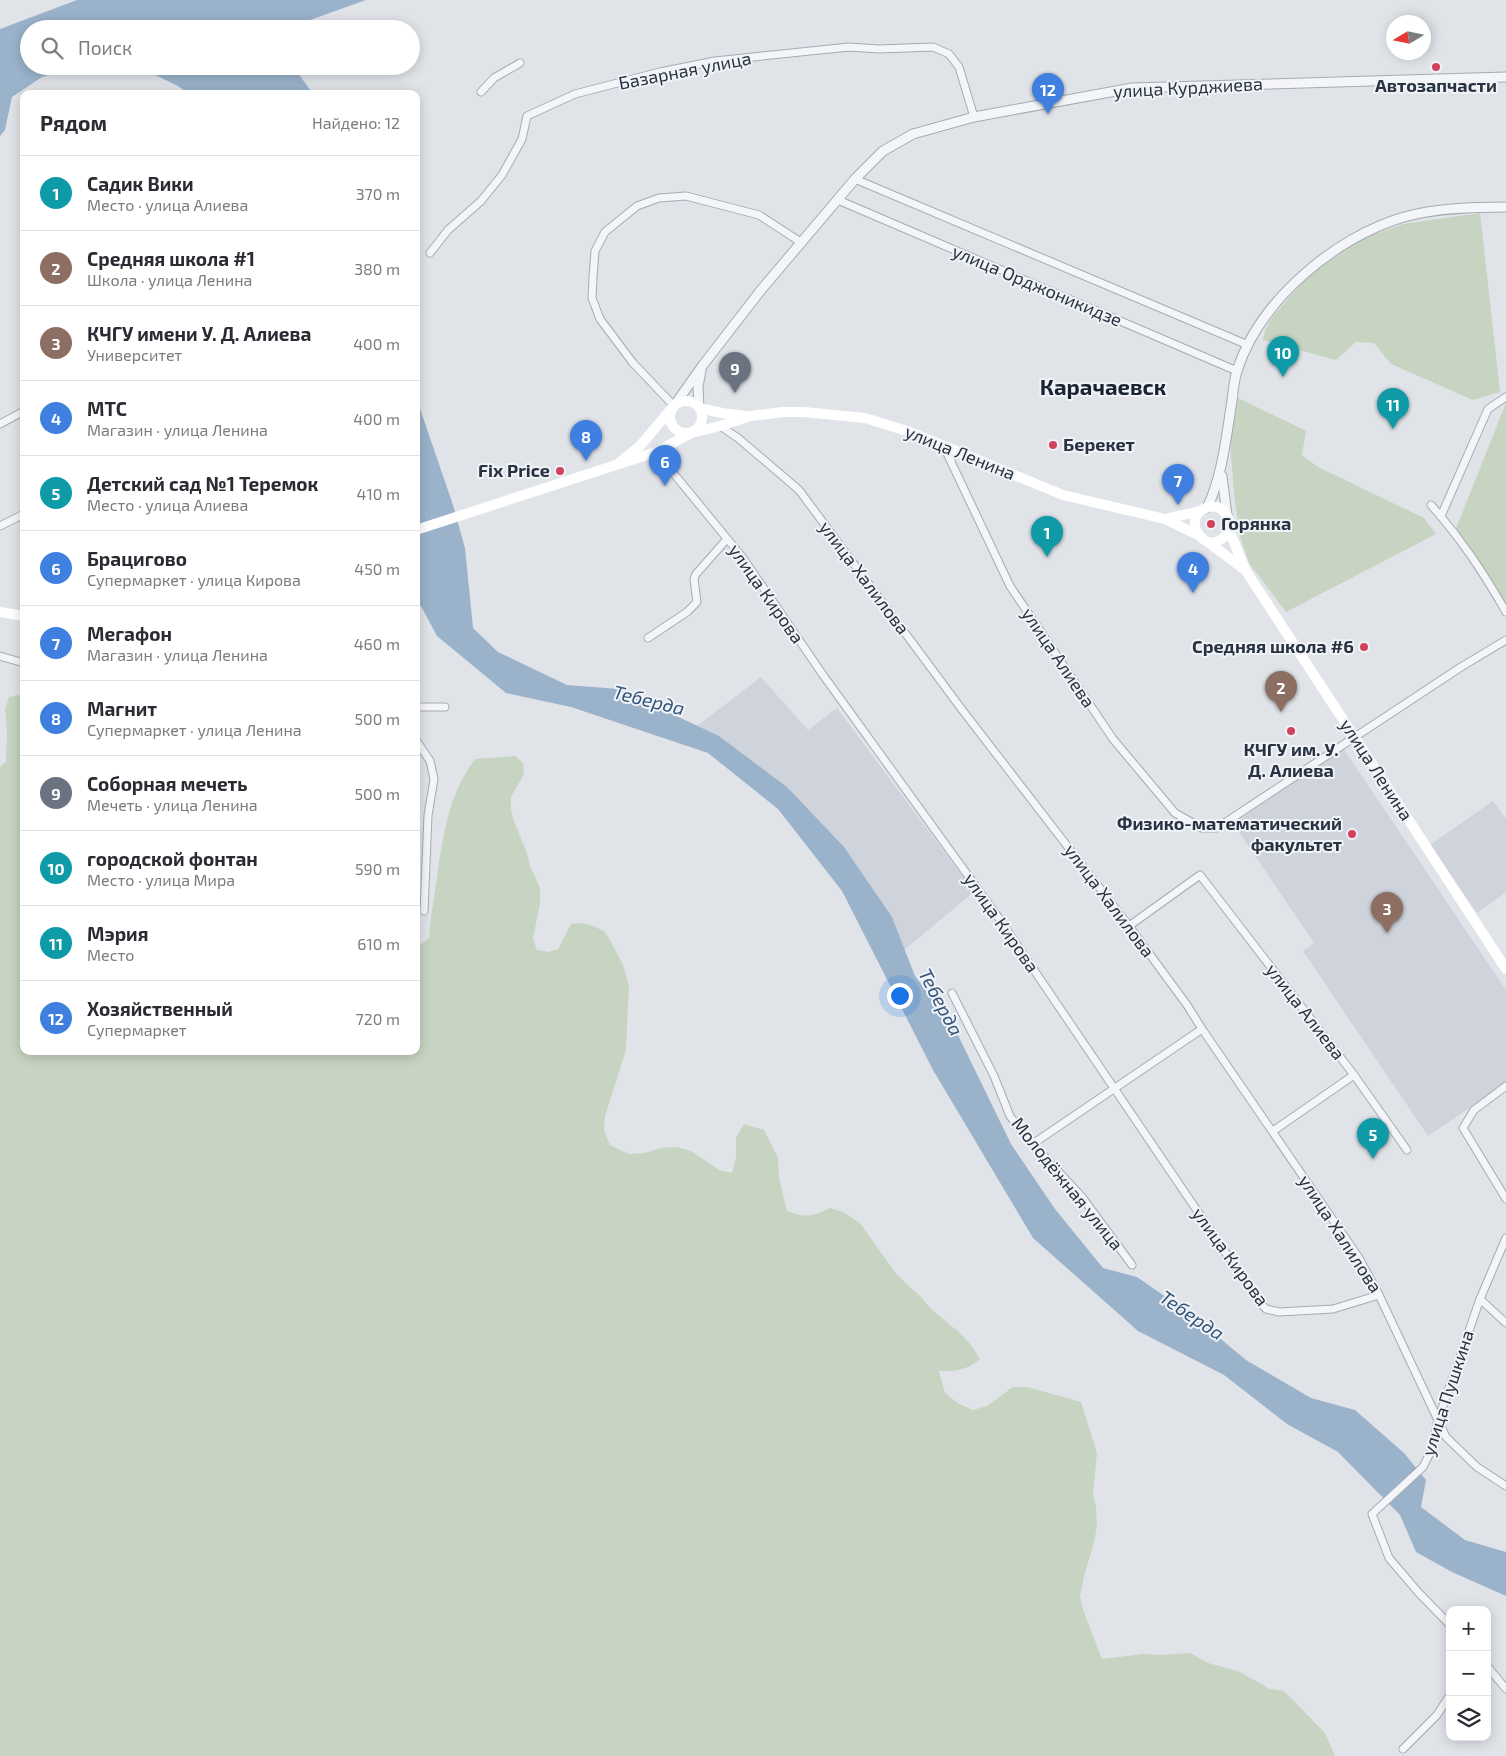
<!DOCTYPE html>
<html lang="ru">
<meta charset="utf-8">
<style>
:root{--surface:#fff;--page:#f7f7f7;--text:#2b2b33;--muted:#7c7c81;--line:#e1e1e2;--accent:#0b8043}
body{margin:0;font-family:"Exo 2",sans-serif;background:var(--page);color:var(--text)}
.controls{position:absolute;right:15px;bottom:15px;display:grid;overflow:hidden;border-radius:10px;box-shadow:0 2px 12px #0003}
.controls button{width:45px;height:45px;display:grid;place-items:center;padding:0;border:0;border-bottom:1px solid var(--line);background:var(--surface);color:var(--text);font:25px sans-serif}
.compass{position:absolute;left:1386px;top:15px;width:45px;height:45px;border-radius:50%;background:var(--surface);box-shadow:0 2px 12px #0003;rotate:260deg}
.you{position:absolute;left:899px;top:995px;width:18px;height:18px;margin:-12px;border:4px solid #fff;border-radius:50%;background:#1a73e8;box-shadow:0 0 0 8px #1a73e833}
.badge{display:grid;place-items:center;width:32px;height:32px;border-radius:50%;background:var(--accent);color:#fff;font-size:16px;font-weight:700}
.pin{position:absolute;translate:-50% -41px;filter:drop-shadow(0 1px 2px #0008)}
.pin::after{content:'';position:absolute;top:26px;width:18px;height:15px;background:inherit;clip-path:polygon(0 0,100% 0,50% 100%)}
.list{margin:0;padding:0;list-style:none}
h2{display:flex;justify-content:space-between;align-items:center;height:65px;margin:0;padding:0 20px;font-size:21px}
h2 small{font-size:16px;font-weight:400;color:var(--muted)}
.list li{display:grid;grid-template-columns:32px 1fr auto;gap:15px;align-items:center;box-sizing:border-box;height:75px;padding:0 20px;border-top:1px solid var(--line)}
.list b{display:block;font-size:19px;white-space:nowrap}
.list p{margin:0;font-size:16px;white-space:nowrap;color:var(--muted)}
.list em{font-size:16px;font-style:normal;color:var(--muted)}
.icon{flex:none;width:28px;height:28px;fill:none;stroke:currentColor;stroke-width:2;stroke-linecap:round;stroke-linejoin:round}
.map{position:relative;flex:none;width:1506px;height:1756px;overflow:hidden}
.search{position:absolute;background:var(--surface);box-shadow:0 2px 12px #0003;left:20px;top:20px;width:400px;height:55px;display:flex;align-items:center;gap:12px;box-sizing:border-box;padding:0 18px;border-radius:28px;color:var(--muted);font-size:19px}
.panel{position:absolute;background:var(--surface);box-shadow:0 2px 12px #0003;left:20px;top:90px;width:400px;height:965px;border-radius:10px}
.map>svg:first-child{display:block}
.built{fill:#ced3dc}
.green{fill:#c6d4c1}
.water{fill:#9ab3cb}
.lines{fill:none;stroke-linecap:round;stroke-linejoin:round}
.minor-casing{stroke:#a5abb3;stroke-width:9}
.tertiary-casing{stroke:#a5abb3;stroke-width:11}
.minor{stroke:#f3f5f8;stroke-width:7}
.tertiary{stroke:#f3f5f8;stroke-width:9}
.secondary{stroke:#fff;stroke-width:10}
.poi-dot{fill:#d2425d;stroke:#f0f3f7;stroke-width:2}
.labels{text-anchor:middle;stroke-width:4;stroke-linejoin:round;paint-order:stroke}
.street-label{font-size:18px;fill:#283241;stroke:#f0f3f7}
.poi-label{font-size:18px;font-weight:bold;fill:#283241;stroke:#f0f3f7;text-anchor:end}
.water-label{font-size:19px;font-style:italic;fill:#315377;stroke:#f0f3f7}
.district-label{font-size:22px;font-weight:bold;fill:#1a2332;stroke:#f0f3f7}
</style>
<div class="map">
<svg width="1506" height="1756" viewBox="0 0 1506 1756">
<rect width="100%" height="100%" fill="#e0e4e9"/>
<g class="built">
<path d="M761,677L808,730L837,708L974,892L904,950L892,917L787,787L719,736L697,726Z"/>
<path d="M1343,748L1506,990V1083L1428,1136L1303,951L1314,943L1233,823Z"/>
<path d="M1493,801L1506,819V892L1477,913L1430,845Z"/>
</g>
<g class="green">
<path d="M1480,213L1500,392L1473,400L1391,364L1374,343L1356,342L1336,360L1263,340L1265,330L1273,316L1310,274L1364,238L1403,224Z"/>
<path d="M1238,398L1306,431L1302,455L1318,467L1424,518L1436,534L1286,612L1249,563L1240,536L1234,493L1230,442Z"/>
<path d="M1506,403V612L1455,531Z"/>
<path d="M19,695L24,697V1051H416V948L429,938C430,920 433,903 436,885C442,841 447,796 475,759L515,756L523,763L524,774L511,797V809L513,819L527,853L530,866L540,888V903L533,939L537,950L548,952L558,949L571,924L582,923L593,926L604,931L610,940L623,965L629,986L626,1050L605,1116L604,1131L610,1145L629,1154L645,1153L660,1148L677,1147L691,1151L719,1170L732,1173L736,1157V1138L744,1124L764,1130L778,1158L779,1178L787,1211C807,1218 811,1217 830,1208L843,1212L860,1223L897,1275L920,1296L931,1309L960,1333L970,1344L980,1359C965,1371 958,1371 939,1371L945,1393L959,1404L973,1410L987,1406L1013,1387H1027L1081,1402L1097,1453L1093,1493L1096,1507L1097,1526L1094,1543L1084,1576L1080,1596L1083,1610L1102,1659L1143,1654L1159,1655L1190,1653L1208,1663L1238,1671L1270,1689L1284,1691L1325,1733L1335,1756H0V767L6,762L7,730L5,709L9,697Z"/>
</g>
<g class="water">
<path d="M77,0H366L285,29H29V66H79L42,77L12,97L5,130L0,136V29Z"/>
<path d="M137,66H293L313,94H189L178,86Z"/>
<path d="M416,397L453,505L465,548L473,628L498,652L567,685L619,689L719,736L787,787L844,847L892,917L915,976L955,1029L1011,1144L1055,1209L1103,1268L1137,1277L1193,1316L1246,1360L1311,1398L1355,1410L1404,1453L1426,1480L1421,1507L1465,1540L1506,1552V1596L1452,1572L1416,1552L1400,1515L1338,1452L1287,1424L1224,1375L1138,1331L1033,1238L933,1070L842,891L778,809L708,753L571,707L506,693L437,636L416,597V544L419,540L416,529Z"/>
</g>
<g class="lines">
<defs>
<g id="minor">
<path d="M481,92L494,78L520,63"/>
<path d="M855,179L1248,345"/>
<path d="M838,200L1237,371"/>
<path d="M430,253L448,230L481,201L502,175L522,139L527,116L575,94L660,72L715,61L849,47L879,49L933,47L949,54L959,67L974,117"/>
<path d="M674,406L633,363L600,319L592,298L593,277L595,251L605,232L637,206L659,198L686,196L759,215L802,243"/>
<path d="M0,424L24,411"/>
<path d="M720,426L738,438L799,490L963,711L1129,926L1187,1005L1202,1029L1359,1258L1379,1295L1446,1437L1477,1467L1506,1486"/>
<path d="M944,447L1010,586L1113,739L1175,813L1202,828H1217L1461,667L1506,640"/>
<path d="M656,452L743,558L823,675L998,917L1257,1299L1266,1309L1279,1312L1333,1309L1379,1295"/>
<path d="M1431,505C1462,540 1483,572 1506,612"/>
<path d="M1441,516L1488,409L1506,397"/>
<path d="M0,526L24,514"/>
<path d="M648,638L687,612L697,602L694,579L696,574L727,539"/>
<path d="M0,656L24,663"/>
<path d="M416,707H445"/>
<path d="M416,740L430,761L434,779L428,815L424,911"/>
<path d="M1129,926L1200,875L1354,1075L1407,1150"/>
<path d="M952,993L994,1076L1010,1116L1022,1132L1082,1197L1132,1265"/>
<path d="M1506,1086L1474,1110L1463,1128L1506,1199"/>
<path d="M1273,1131L1354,1075"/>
<path d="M1034,1143L1202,1029"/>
<path d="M1480,1299L1506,1323"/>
<path d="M1450,1625L1418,1592L1389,1558L1372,1514L1423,1467L1432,1449L1438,1420L1480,1299L1506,1238"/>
<path d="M1487,1666L1506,1689"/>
<path d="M1403,1749L1437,1715L1450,1695"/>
</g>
<g id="tertiary">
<path d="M674,406L703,365L761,290L855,179L883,151L913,134L974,117L1132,88L1506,77"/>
<path d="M699,408L698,387L701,370"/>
<path d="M1222,476L1227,515"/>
<path d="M1207,508C1223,474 1226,437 1232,401C1233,391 1234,380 1237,371C1259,301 1335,237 1404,217C1436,208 1473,207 1506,207"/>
</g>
</defs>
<use href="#minor" class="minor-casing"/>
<use href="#tertiary" class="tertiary-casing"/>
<use href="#minor" class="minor"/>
<use href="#tertiary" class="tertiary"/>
<g class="secondary">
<circle cx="686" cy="417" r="16"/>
<path d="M699,408L722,413L747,416"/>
<path d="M620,462L640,446L672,408"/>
<path d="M1165,519L1200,511"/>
<path d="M416,530L656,452L691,433L720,426L751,416L783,412H804L865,418L910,432L1063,495L1165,519L1198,535"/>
<path d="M1229,530C1211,564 1177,519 1206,508C1222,502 1231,517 1229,530L1246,571L1506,969"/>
<path d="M1208,542L1245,570"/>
<path d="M0,612L24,616"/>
</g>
</g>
<g class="poi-dot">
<circle cx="1436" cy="67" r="5"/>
<circle cx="1053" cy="445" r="5"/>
<circle cx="560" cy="471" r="5"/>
<circle cx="1211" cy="524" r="5"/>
<circle cx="1364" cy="647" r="5"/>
<circle cx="1291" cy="731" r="5"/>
<circle cx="1352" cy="834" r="5"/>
</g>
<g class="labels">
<g class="street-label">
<text transform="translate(685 71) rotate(-11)" y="6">Базарная улица</text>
<text transform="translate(1188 88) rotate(-3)" y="6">улица Курджиева</text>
<text transform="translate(1037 286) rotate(23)" y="6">улица Орджоникидзе</text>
<text transform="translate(960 453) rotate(22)" y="6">улица Ленина</text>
<text transform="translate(864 578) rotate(53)" y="6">улица Халилова</text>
<text transform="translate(766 594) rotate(55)" y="6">улица Кирова</text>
<text transform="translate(1058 658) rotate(56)" y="6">улица Алиева</text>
<text transform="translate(1376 770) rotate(57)" y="6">улица Ленина</text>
<text transform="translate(1109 901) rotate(53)" y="6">улица Халилова</text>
<text transform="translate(1001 923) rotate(55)" y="6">улица Кирова</text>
<text transform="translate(1305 1012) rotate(52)" y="6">улица Алиева</text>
<text transform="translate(1067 1184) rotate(51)" y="6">Молодёжная улица</text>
<text transform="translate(1340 1234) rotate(57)" y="6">улица Халилова</text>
<text transform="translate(1230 1257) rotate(54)" y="6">улица Кирова</text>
<text transform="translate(1448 1393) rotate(-72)" y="6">улица Пушкина</text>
</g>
<g class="poi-label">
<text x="1436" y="92" text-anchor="middle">Автозапчасти</text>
<text x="1063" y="451" text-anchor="start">Берекет</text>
<text x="550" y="477">Fix Price</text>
<text x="1221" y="530" text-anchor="start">Горянка</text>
<text x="1354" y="653">Средняя школа #6</text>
<text x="1291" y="756" text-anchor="middle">КЧГУ им. У.<tspan x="1291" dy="21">Д. Алиева</tspan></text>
<text x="1342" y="830">Физико-математический<tspan x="1342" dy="21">факультет</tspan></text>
</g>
<g class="water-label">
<text transform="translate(649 700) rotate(14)" y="7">Теберда</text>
<text transform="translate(941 1002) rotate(62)" y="7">Теберда</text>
<text transform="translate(1192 1315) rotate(34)" y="7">Теберда</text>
</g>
<g class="district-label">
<text x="1103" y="395">Карачаевск</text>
</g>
</g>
</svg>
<div class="controls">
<button>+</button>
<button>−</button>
<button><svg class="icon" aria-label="layers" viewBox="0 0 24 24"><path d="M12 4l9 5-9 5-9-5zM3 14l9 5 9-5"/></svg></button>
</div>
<svg class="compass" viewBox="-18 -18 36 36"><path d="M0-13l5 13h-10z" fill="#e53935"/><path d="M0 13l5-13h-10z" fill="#7c7c81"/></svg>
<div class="you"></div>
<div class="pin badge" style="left:1047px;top:557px;background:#0f9aa8">1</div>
<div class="pin badge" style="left:1281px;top:712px;background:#8d6e63">2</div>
<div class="pin badge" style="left:1387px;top:933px;background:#8d6e63">3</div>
<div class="pin badge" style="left:1193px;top:593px;background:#3f7fe0">4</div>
<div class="pin badge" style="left:1373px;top:1159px;background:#0f9aa8">5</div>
<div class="pin badge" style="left:665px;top:486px;background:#3f7fe0">6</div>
<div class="pin badge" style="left:1178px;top:505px;background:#3f7fe0">7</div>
<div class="pin badge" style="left:586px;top:461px;background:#3f7fe0">8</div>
<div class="pin badge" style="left:735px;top:393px;background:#6b7280">9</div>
<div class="pin badge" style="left:1283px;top:377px;background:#0f9aa8">10</div>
<div class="pin badge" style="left:1393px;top:429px;background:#0f9aa8">11</div>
<div class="pin badge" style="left:1048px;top:114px;background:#3f7fe0">12</div>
<div class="search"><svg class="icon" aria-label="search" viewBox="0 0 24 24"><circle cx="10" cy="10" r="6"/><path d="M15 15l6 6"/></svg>Поиск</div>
<section class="panel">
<h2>Рядом<small>Найдено: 12</small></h2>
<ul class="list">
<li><span class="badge" style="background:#0f9aa8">1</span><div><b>Садик Вики</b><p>Место · улица Алиева</p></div><em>370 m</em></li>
<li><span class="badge" style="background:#8d6e63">2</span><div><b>Средняя школа #1</b><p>Школа · улица Ленина</p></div><em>380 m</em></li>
<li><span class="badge" style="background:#8d6e63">3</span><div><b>КЧГУ имени У. Д. Алиева</b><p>Университет</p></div><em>400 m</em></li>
<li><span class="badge" style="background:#3f7fe0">4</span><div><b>МТС</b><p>Магазин · улица Ленина</p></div><em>400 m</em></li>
<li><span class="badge" style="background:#0f9aa8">5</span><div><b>Детский сад №1 Теремок</b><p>Место · улица Алиева</p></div><em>410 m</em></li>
<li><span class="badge" style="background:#3f7fe0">6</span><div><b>Брацигово</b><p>Супермаркет · улица Кирова</p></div><em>450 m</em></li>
<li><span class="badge" style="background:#3f7fe0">7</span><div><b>Мегафон</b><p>Магазин · улица Ленина</p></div><em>460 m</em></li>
<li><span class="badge" style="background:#3f7fe0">8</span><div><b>Магнит</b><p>Супермаркет · улица Ленина</p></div><em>500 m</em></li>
<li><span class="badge" style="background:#6b7280">9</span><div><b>Соборная мечеть</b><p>Мечеть · улица Ленина</p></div><em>500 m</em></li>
<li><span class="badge" style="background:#0f9aa8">10</span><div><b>городской фонтан</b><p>Место · улица Мира</p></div><em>590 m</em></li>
<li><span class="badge" style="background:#0f9aa8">11</span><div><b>Мэрия</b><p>Место</p></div><em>610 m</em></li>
<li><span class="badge" style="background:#3f7fe0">12</span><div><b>Хозяйственный</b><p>Супермаркет</p></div><em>720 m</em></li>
</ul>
</section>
</div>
